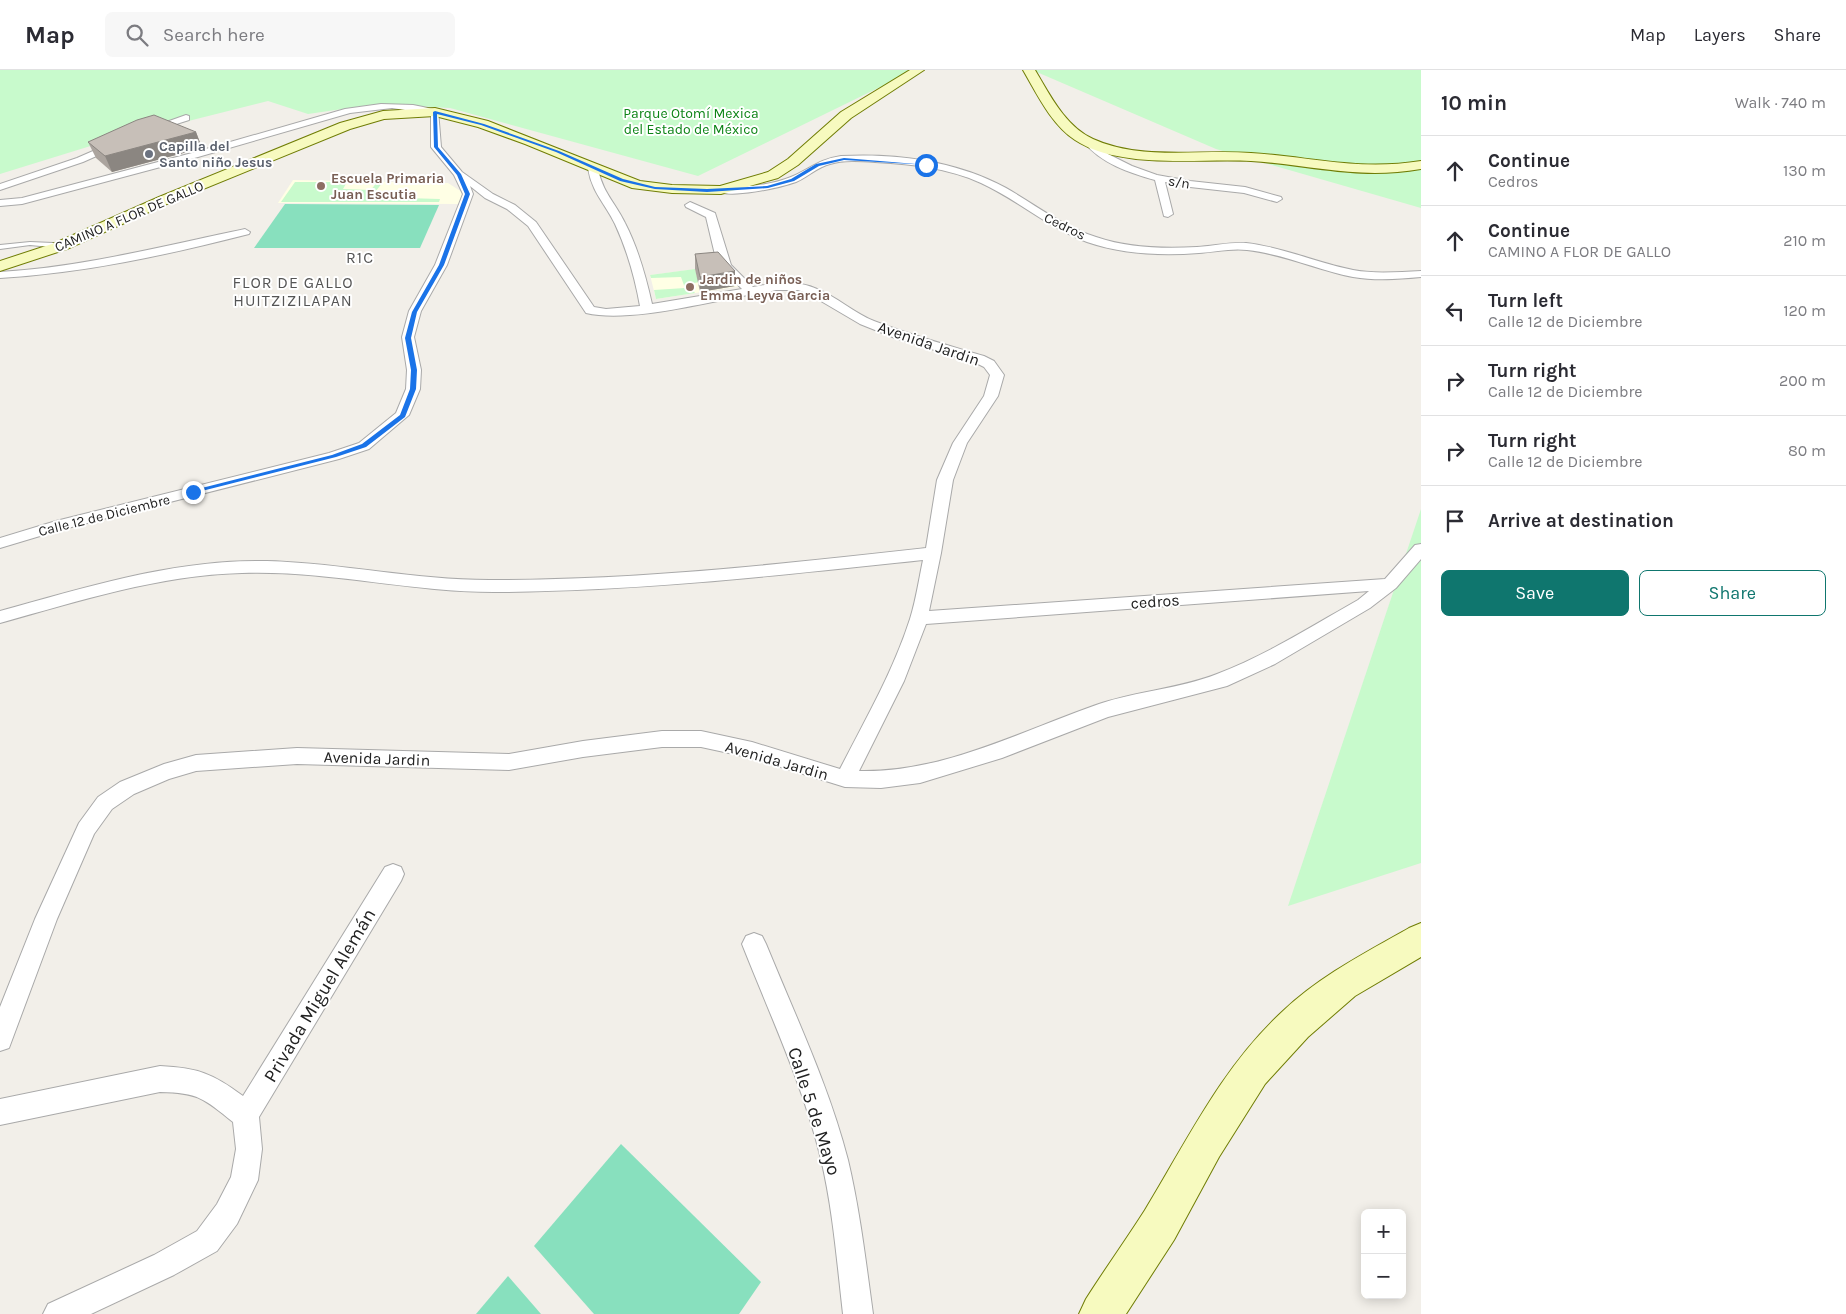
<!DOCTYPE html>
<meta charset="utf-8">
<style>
:root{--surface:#fff;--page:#f7f7f7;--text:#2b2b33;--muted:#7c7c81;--line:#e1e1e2;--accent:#0f766e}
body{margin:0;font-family:Karla,sans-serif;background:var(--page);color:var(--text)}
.controls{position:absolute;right:15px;bottom:15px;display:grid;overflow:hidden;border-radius:8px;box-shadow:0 2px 12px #0003}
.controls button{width:45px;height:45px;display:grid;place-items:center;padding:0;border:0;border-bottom:1px solid var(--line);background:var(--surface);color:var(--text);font:25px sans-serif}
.stop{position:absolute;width:15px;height:15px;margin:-11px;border:4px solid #1a73e8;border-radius:50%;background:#fff}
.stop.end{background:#1a73e8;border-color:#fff;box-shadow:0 1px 5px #0008}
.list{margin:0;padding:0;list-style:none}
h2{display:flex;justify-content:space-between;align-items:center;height:65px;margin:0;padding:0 20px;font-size:21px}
h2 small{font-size:16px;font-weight:400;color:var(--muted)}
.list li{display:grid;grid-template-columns:32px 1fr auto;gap:15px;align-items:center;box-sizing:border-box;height:70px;padding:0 20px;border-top:1px solid var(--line)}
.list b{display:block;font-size:19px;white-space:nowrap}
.list p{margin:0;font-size:16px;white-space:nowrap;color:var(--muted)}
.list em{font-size:16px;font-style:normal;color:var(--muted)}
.actions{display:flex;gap:10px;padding:15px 20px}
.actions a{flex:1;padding:11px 0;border:1px solid var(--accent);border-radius:8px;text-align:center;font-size:18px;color:var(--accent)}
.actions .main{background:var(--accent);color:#fff}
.icon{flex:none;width:28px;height:28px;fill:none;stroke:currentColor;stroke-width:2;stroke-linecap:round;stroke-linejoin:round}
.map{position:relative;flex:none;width:1421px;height:1244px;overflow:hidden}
header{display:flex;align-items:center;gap:30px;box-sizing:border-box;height:70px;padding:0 25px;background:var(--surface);border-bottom:1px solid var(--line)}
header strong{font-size:24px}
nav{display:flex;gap:28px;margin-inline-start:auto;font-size:18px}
.search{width:350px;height:45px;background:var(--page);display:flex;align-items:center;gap:12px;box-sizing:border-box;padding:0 18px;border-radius:8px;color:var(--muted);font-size:19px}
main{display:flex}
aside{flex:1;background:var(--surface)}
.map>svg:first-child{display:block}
.education{fill:#ffffe5}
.park{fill:#c8facc}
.pitch{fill:#88e0be}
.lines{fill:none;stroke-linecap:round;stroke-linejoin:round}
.lane-casing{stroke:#a9a9a9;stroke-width:2}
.street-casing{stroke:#a9a9a9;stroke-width:2}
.secondary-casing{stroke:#707d05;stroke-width:2}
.lane{fill:#fff;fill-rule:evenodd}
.street{fill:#fff;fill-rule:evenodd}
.secondary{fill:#f7fabf;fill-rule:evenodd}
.wall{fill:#aba49e}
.shaded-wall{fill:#8b8681}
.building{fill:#c7bfb8;stroke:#8b8681}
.route{fill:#1a73e8}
.worship-dot{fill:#6b7280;stroke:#fff;stroke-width:2}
.education-dot{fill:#8d6e63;stroke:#fff;stroke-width:2}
.labels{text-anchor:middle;stroke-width:4;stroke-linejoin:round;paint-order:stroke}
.far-park-label{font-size:14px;fill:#0c8416;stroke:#fff}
.far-worship-label{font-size:14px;font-weight:bold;fill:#5b616d;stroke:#fff;text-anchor:start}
.far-education-label{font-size:14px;font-weight:bold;fill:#785e54;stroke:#fff;text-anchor:start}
.far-street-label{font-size:14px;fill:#222;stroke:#fff}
.far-quarter-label{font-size:16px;letter-spacing:1px;fill:#555;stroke:#fff}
.street-label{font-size:16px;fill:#222;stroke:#fff}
.near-street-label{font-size:19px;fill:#222;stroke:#fff}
</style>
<header>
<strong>Map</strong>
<div class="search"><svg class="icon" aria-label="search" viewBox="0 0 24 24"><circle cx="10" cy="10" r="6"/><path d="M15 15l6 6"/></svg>Search here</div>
<nav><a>Map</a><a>Layers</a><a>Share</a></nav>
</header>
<main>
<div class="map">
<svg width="1421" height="1244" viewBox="0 0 1421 1244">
<rect width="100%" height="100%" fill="#f2efe9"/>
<g class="education">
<path d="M293,110L448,113L462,122L460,134L278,133Z"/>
<path d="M720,196L741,216L656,229L650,205Z"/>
</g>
<g class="park">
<path d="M0,0H915L698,106L450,38L377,34L308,44L268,31L97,74L0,104Z"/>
<path d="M1032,0H1421V138L1216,79Z"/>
<path d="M295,112H347L343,119L371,120L377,112H383L371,127L440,129L439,132H281Z"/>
<path d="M695,199L697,207H730L688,214L695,223L656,229L654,220L685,218L681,207L651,208L650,205Z"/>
<path d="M1421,439V793L1288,836Z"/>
</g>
<g class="pitch">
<path d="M285,134L439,135L420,178H254Z"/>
<path d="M621,1074L761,1212L739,1244H594L534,1176Z"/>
<path d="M508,1206L541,1244H476Z"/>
</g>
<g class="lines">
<defs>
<path id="lane" d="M30,172L53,173L64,176L61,178L30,175L0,179V175Z"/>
<g id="street">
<path d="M381,34L413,35L438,40L441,77L462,102L493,124L515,135L536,152L594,237L606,239L640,236C635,208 627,180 615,154C605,133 592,123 588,98L593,95L598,98C602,122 615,132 625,153C638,178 646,207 652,234L742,219L720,197L716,189L706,147L686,137L685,135L690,132L715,143L731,195L753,217C774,213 797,210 817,219C837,227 854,243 874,251C910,265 947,275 984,286L994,291L1004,305L998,326L967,373L953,410L941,483L929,541L1385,509L1415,475L1421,474V489L1396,518L1370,538L1275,594L1227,616L1108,647L1002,688L920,713L881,718L845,717L752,688L701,677H662L583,687L509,700L297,694L196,701L169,709L134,724L112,739L94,764L57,849L9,978L0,981V937L35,849L79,753L98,727L120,712L164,694L196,685L297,678L509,684L583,671L662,661H701L752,672L840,699C865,650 893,602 910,549C916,530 919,509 923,490C782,505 641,521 499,522C413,523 328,500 242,503C160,505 79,531 0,553V541C87,517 175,489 267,491C343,493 419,511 495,510C640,510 782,494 926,478L937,410L953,373L984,326L990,305L984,297L974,292L895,268L860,254L809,224L798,220H776L752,226L748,225C703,233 628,253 586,243L528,156L507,139L485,128L470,116L473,124L447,195L421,241L414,267L421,300L420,319L409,345L369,379L339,389L60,460L0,478V468L56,451L329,383L359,373L396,343L406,319L407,300L402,267L409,241L435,195L463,124L454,105L431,77V44L392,38L350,43L198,87L22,134L0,136V130L22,128L192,83L345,39ZM1369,521L1358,530C1312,556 1267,585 1217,604C1179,619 1137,621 1099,634C1021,661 943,703 859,701L904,611L926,554Z"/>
<path d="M186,45L189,46V50L148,63L144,60Z"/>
<path d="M1089,69L1108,84L1132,96L1157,105L1190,111L1245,117L1281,127L1282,129L1277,132L1244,123L1190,117L1165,112L1173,144L1168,147L1164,146L1155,110C1130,103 1100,93 1084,72Z"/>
<path d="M116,71L121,74L119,76L83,92L0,120V114L77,88Z"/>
<path d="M841,86C896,83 957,91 1006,118C1036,135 1063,157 1096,167C1128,178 1164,179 1197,177C1214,176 1230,172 1246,173C1283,177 1317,193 1353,200C1375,204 1398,202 1421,201V207C1399,209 1376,211 1353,207C1317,200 1284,184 1247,180C1231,178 1215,182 1199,183C1161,186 1122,184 1087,172C1049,158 1018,130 981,113C948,98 911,94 875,92C860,91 844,90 830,94C817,97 808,107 796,112C782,117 727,130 716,120L721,117C744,117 769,116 791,107C810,99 819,89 841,86Z"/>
<path d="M245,159L250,162L249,164C167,185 84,203 0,208V202C83,197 164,176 245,159Z"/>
<path d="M393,794L401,797L404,804L401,811L259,1047L262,1079L258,1110L237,1154L217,1181L174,1205L91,1244H43L48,1234L154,1185L197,1161L217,1134L231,1107L236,1079L233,1052C203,1028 199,1023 160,1022L0,1055V1029L160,996C198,998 212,1003 243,1026L385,797Z"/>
<path d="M754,863L762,866L766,874C795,945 829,1016 848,1090C860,1141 866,1193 873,1244H843C837,1192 833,1140 821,1089C803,1015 770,945 742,874L746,866Z"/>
</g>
<g id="secondary">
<path d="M910,0H924L851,48L798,95L778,108L721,124L672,123L632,118L525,74L478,57L435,46L384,49L350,59L169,133L67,179L0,201V191L55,173L159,127L340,53L383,41L435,38L488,51L640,111L672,115L720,116L768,102L788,89L841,42Z"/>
<path d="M1023,0H1035C1050,25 1065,56 1093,69C1141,91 1200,79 1251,83C1312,87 1358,101 1421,91V99C1358,110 1312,95 1251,91C1198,88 1121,100 1075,70C1051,54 1037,24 1023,0Z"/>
<path d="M1421,853V887L1355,926L1308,967L1265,1014L1219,1087L1174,1170L1126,1244H1079L1086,1229C1105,1199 1126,1170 1145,1140C1187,1071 1222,997 1283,941C1320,906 1365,883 1409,858Z"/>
</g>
</defs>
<use href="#lane" class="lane-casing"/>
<use href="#street" class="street-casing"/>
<use href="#secondary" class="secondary-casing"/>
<use href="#lane" class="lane"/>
<use href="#street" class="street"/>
<use href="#secondary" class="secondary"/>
</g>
<g class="wall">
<path d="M196,62L202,78L112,102L96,88L88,72Z"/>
<path d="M695,184L735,216L700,222L695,199Z"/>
</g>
<g class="shaded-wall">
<path d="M196,62L202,78L112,102L105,86Z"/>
<path d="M735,201V216L700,222V207Z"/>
</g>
<g class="building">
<path d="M154,45L196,62L105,86L88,72L137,50Z"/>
<path d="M718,182L735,201L700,207L695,184Z"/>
</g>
<path class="route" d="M435,41L484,54L559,81L623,109L655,117L707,119L767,116L791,109L816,94L844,88L928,95L844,90L819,96L794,111L768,118L707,122L655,119L620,111L556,82L481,55L437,44L438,77L461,104L470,124L444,195L417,242L411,268L417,300L416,319L405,347L366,377L336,387L190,424V421L332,385L362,374L400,345L410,319L411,300L405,268L412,242L439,195L465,124L457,105L434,77L433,42Z"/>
<circle class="worship-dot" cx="149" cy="84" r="5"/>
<g class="education-dot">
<circle cx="321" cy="116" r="5"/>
<circle cx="690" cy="217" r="5"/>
</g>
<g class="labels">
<g class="far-park-label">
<text x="691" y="48">Parque Otomí Mexica<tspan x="691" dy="16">del Estado de México</tspan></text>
</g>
<g class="far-worship-label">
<text x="159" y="81">Capilla del<tspan x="159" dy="16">Santo niño Jesus</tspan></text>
</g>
<g class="far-education-label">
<text x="331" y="113">Escuela Primaria<tspan x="331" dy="16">Juan Escutia</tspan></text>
<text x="700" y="214">Jardin de niños<tspan x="700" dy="16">Emma Leyva Garcia</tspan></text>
</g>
<g class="far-street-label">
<text transform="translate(1179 112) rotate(9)" y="5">s/n</text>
<text transform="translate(129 146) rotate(-23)" y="5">CAMINO A FLOR DE GALLO</text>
<text transform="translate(1065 156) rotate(26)" y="5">Cedros</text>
<text transform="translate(104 445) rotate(-14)" y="5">Calle 12 de Diciembre</text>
</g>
<g class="far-quarter-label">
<text x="360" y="193">R1C</text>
<text x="293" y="218">FLOR DE GALLO<tspan x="293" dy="18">HUITZIZILAPAN</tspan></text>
</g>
<g class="street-label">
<text transform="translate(929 273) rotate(19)" y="6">Avenida Jardin</text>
<text transform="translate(1155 531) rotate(-4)" y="6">cedros</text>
<text transform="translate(377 688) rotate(2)" y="6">Avenida Jardin</text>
<text transform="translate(777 690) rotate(16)" y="6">Avenida Jardin</text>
</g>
<g class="near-street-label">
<text transform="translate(319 925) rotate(-59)" y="7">Privada Miguel Alemán</text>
<text transform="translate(815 1041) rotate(72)" y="7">Calle 5 de Mayo</text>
</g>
</g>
</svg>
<div class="controls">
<button>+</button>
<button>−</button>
</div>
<div class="stop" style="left:926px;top:95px"></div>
<div class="stop end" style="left:193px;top:422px"></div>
</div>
<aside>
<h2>10 min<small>Walk · 740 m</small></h2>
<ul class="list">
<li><svg class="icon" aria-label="ahead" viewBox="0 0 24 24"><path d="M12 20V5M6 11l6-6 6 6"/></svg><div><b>Continue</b><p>Cedros</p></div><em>130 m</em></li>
<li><svg class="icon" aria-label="ahead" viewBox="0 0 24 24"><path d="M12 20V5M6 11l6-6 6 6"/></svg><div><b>Continue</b><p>CAMINO A FLOR DE GALLO</p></div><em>210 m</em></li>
<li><svg class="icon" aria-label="left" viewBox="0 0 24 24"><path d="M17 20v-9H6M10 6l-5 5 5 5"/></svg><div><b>Turn left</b><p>Calle 12 de Diciembre</p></div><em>120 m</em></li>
<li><svg class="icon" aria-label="right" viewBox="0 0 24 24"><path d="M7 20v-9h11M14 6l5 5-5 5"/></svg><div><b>Turn right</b><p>Calle 12 de Diciembre</p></div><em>200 m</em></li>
<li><svg class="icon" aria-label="right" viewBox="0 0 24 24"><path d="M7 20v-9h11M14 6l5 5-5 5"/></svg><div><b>Turn right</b><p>Calle 12 de Diciembre</p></div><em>80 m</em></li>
<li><svg class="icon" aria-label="arrive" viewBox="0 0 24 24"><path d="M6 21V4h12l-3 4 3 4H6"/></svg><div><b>Arrive at destination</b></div></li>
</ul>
<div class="actions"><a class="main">Save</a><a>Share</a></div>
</aside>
</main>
